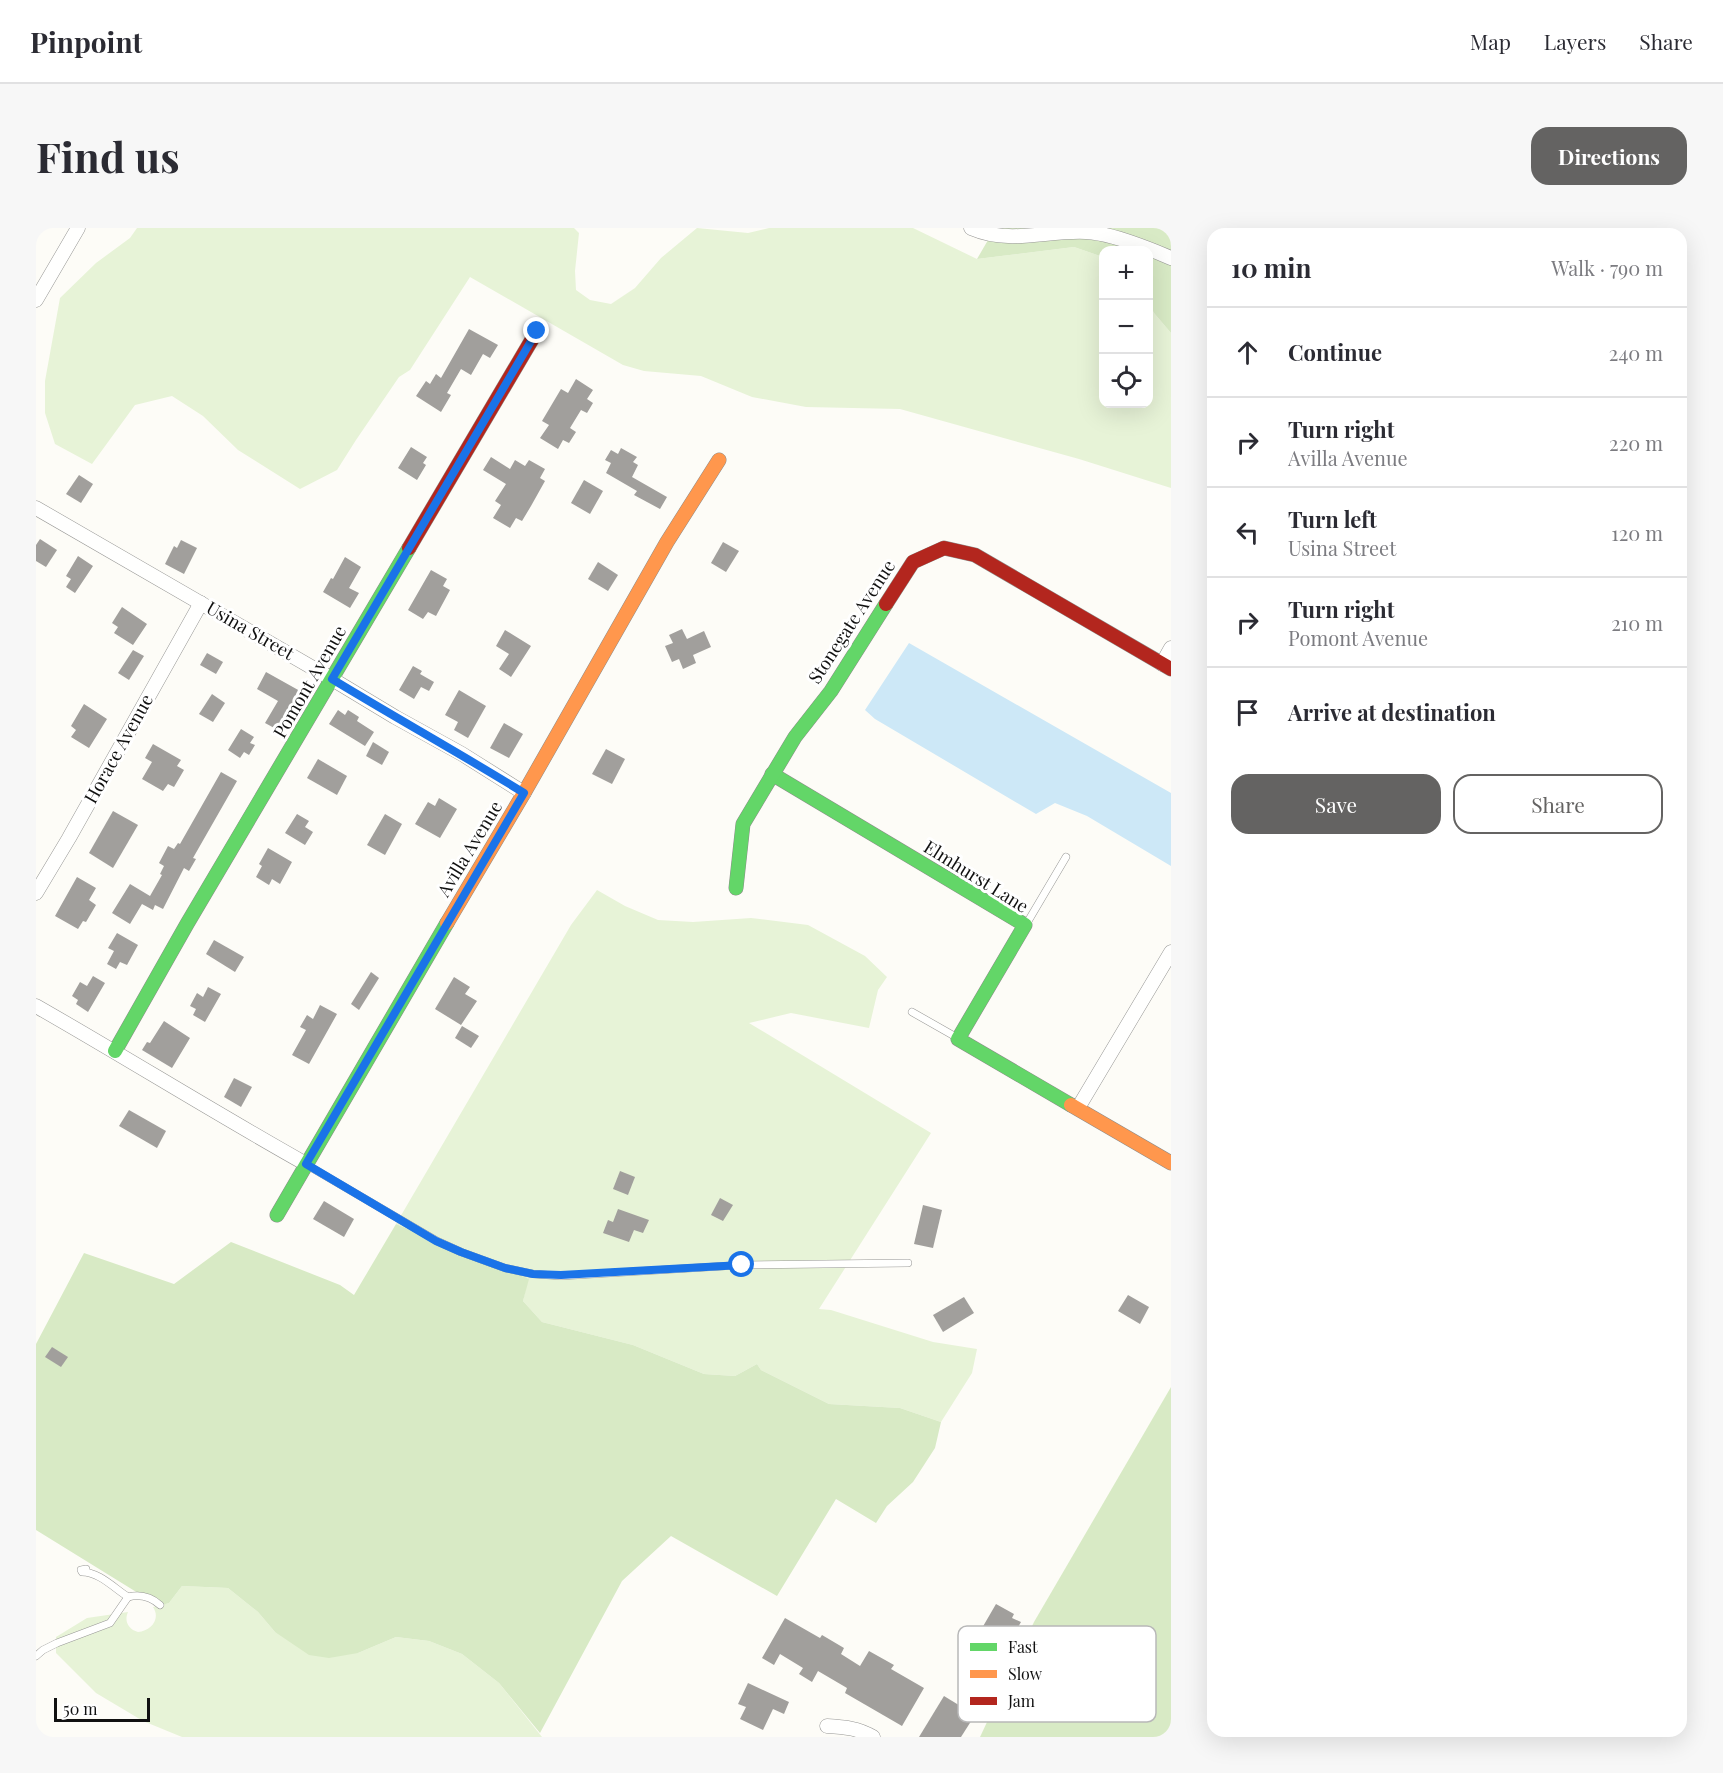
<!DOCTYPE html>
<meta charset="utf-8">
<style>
:root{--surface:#fff;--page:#f7f7f7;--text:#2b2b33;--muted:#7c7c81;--line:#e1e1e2;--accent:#646362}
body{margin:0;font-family:"Playfair Display",serif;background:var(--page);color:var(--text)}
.controls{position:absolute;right:18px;top:18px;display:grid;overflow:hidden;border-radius:12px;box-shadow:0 6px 24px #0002}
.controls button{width:54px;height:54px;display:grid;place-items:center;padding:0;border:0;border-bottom:2px solid var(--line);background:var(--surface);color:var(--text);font:30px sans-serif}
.scale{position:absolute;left:18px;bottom:15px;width:96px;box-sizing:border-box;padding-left:6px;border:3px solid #111;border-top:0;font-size:16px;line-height:21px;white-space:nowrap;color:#111;-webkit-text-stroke:4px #fff;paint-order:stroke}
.stop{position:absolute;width:18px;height:18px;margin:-14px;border:4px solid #1a73e8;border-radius:50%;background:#fff}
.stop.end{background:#1a73e8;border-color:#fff;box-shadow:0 2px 6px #0008}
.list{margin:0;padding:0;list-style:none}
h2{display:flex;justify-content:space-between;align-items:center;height:78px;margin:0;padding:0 24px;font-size:26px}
h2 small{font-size:20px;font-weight:400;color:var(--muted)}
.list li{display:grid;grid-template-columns:39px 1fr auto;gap:18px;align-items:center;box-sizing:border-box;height:90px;padding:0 24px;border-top:2px solid var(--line)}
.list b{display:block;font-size:22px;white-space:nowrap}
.list p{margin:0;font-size:20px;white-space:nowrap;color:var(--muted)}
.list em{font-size:20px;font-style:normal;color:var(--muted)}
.actions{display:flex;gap:12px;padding:18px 24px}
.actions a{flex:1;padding:14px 0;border:2px solid var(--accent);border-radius:18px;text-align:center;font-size:21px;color:var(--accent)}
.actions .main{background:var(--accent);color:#fff}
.icon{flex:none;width:33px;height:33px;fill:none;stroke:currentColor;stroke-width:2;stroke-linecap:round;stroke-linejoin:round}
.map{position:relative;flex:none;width:1135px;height:1509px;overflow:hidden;border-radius:18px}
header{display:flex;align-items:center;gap:36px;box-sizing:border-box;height:84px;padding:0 30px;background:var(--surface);border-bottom:2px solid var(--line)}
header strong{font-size:28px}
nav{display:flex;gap:33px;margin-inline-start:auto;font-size:21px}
.intro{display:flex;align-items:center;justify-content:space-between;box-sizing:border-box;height:144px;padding:0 36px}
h1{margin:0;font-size:42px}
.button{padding:15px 27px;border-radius:18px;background:var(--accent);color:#fff;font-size:21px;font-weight:700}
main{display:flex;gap:36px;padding:0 36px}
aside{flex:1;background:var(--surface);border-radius:18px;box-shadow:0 6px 24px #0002}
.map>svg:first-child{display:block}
.green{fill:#e7f3d7}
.forest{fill:#d8eac5}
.water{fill:#cde8f7}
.building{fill:#a19f9c}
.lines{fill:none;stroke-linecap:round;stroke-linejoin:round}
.lane-casing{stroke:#979795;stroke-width:8}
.street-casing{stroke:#979795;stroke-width:15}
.fast-casing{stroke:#8e8d8b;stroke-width:15}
.slow-casing{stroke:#8e8d8b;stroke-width:15}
.jam-casing{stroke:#8e8d8b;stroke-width:15}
.lane{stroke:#fffffe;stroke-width:7}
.street{stroke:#fffffe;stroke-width:14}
.fast{stroke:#63d668;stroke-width:14}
.slow{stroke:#ff974d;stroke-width:14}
.jam{stroke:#b3261e;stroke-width:14}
.route{stroke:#1a73e8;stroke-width:8}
.labels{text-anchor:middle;stroke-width:6;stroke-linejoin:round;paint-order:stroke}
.street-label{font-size:18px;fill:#111;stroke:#fff}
.key{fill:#fff;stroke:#b8b8b8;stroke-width:1.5}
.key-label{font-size:16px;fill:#111}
</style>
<header>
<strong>Pinpoint</strong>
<nav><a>Map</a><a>Layers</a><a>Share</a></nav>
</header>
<div class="intro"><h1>Find us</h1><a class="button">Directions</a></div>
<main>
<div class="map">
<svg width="1135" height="1509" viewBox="0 0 1135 1509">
<rect width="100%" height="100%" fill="#fdfcf7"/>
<g class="green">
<path d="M101,0H538L543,5L539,43L540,62L554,72L575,76L599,60L625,30L661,0L712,5L733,0H877L941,31L1038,19L1067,29L1068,176H1112L1113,76L1118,85L1135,105V260L1043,231L864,181L770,179L716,169L665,148L608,143L587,137L434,49L374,142L363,149L320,212L301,242L264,261L202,222L167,188L136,168L99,177L56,236L19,216L9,185V153L24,70L60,35L94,10Z"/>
<path d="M561,662L589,678L622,692L657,694L715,690L772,697L829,728L851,749L842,762L833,800L755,785L713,795L895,905L783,1081L795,1082L897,1114L941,1121L936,1145L905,1194L864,1180L793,1176L725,1142L721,1136L699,1148L668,1146L597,1117L506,1094L487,1073L492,1051L360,996L535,697Z"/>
<path d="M146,1358L192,1360L222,1384L239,1404L322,1425L360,1409L393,1413L426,1426L463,1455L506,1509H146L107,1493L60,1465L20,1425V1409L51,1390L92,1384C88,1393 92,1401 102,1404C115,1403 125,1391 117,1379L133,1375Z"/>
</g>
<g class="forest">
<path d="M959,0H1135V105L1118,85L1113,76L1112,22H1068L1067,29L1038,19L941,31Z"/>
<path d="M360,996L493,1051L487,1073L506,1094L597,1117L668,1146L699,1148L721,1136L725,1142L793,1176L864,1180L905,1194L899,1220L877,1254L851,1278L840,1295L800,1271L741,1368L635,1308L586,1353L504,1505L463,1455L426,1426L393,1413L360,1409L322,1425L293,1430L273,1427L239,1404L222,1384L192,1360L146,1358L133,1375L123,1378L0,1302V1116L48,1025L138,1056L195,1014L304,1057L318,1067Z"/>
<path d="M1135,1159V1509H944L998,1394Z"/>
</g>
<path class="water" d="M873,415L1135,565V638L1051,588L1019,575L1000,586L839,491L829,482Z"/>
<g class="building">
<path d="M433,101L462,117L454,130L447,126L435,147L425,141L411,165L415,167L405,184L380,168L390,153L394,156L400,146L405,150Z"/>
<path d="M540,151L557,162L551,171L557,175L551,185L545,182L534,200L540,204L533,215L527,212L522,221L504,210L513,197L506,193L525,161L532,165Z"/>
<path d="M375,219L391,229L387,235L390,237L381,252L362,240Z"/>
<path d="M585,220L601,229L597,234L602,237L596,249L631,269L624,281L598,267L601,263L570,245L575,235L569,232L575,222L582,226Z"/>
<path d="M455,229L474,241L479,232L489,238L493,232L509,241L504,250L509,253L495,278L486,293L480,290L474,300L457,290L465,277L459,273L470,256L447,242Z"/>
<path d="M43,247L57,256L45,275L30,266Z"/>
<path d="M548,252L567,263L554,286L535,275Z"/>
<path d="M4,311L21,322L10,339L0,333V317Z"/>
<path d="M145,312L161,320L148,346L129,336L138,318L141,320Z"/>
<path d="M687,314L703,323L690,344L675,335Z"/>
<path d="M42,328L57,338L39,365L30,359L35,351L30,348Z"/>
<path d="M309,329L325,339L313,360L323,365L314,380L287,364L295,350L297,351Z"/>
<path d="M562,334L582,347L572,363L552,351Z"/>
<path d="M395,342L411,351L407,358L414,362L400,388L392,384L387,391L372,382Z"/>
<path d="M86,379L111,396L97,417L78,405L82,399L76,395Z"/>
<path d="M646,401L651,411L668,403L675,419L657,427L660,435L647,441L643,431L636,434L629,418L637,415L633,407Z"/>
<path d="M469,402L495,418L475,449L463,441L473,426L460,418Z"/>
<path d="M97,422L108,428L93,452L82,445Z"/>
<path d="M171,425L187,434L180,446L164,437Z"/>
<path d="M377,438L386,443L384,446L398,454L393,463L385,459L378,471L363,462Z"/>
<path d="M230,444L264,463L242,502L229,495L242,473L221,461Z"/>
<path d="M423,462L450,478L432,510L418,502L422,494L409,487Z"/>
<path d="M176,466L189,475L177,494L163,486Z"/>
<path d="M48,476L71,491L53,520L35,509L40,502L35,498Z"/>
<path d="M302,482L309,487L312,482L323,489L321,493L338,504L329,518L293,496Z"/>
<path d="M468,495L487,506L473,530L454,520Z"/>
<path d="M205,501L218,509L214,515L219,517L213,527L208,524L204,530L192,522Z"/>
<path d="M337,514L353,524L346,537L330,528Z"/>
<path d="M117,516L145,532L141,538L148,542L138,559L132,556L127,563L106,551L116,534L109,530Z"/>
<path d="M570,521L589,531L576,556L556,546Z"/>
<path d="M282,531L311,548L301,567L271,550Z"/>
<path d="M185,544L201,553L157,630L160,631L153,643L148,640L127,681L119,677L117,682L106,676L94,696L76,685L94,656L114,668L126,647L124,646L128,638L123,635L132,618L138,621L142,615L144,616Z"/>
<path d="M403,570L421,581L404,610L379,596L392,574L399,578Z"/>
<path d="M77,583L102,597L77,640L53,625Z"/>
<path d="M261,586L273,593L269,599L277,604L269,617L249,605Z"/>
<path d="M349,586L366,596L349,627L331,617Z"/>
<path d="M232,620L256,634L244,656L236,651L233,657L220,649L226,638L223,636Z"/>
<path d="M41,649L60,660L53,672L60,677L50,694L47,693L42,701L19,688Z"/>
<path d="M81,705L102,717L91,737L84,734L80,741L71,736L78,723L72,720Z"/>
<path d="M178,712L208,729L199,744L170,726Z"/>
<path d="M335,744L343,750L323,782L315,776Z"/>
<path d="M57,748L69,755L52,784L40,776L42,772L36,768L44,754L51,758Z"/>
<path d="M418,749L434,759L429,766L441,773L425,797L399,781Z"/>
<path d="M172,759L185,766L169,794L157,787L160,781L154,778L161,765L167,769Z"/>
<path d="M284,777L301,786L273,836L256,827L270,802L264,799L271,787L277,791Z"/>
<path d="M128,793L154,810L136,840L106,822L111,814L114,815Z"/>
<path d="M426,798L443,808L435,820L419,810Z"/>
<path d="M198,850L216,859L205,879L188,869Z"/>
<path d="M93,882L130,903L121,920L83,898Z"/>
<path d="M584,943L599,949L592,967L577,961Z"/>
<path d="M684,970L697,977L687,993L675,987Z"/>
<path d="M288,973L318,991L308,1009L277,991Z"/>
<path d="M887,977L906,982L897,1020L878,1016Z"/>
<path d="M582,981L613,992L607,1005L598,1002L593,1014L567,1005L572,992L577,994Z"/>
<path d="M1092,1067L1113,1079L1104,1096L1082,1083Z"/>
<path d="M928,1069L938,1085L907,1104L897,1087Z"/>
<path d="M16,1119L32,1129L25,1139L9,1129Z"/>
<path d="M960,1376L978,1386L976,1390L985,1394L951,1453L924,1438Z"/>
<path d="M749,1390L784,1410L786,1407L808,1420L805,1426L824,1438L833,1423L858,1437L855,1441L888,1460L866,1498L809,1465L811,1460L782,1443L776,1454L763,1446L767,1440L744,1426L738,1437L726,1430Z"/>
<path d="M712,1455L753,1474L748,1486L737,1481L727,1502L704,1491L710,1479L702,1476Z"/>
<path d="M908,1468L939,1487L925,1509H883Z"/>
</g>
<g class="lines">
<defs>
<g id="lane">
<path d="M991,695L1030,629"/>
<path d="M876,784L920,809"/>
<path d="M271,937L401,1013L425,1024L469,1040L497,1046L525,1048L706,1037L872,1035"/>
<path d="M50,1344V1341L45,1342L46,1344C63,1344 78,1360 92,1369"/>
<path d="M0,1428L7,1422L21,1415L74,1395L92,1369C104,1366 115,1369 124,1377"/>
</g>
<g id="street">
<path d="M935,0C975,17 1009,2 1050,4C1073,5 1114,21 1135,30"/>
<path d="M0,72L42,0"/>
<path d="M0,280L296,451L359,489L426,526L488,565"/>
<path d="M1126,436L1135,420"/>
<path d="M0,665L33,610L165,375"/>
<path d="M0,778C91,830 179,885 270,936"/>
<path d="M1042,880L1135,724"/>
<path d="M791,1498C808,1499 822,1500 837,1509"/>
</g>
<g id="fast">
<path d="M736,546L989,697L922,811L1035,877"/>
<path d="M700,660L707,596L759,509L795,463L850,376"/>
<path d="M79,823L151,696L373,320"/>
<path d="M241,987L411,695"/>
</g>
<g id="slow">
<path d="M411,695L488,565L631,314L683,232"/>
<path d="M1035,877L1135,935"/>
</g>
<g id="jam">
<path d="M373,320L501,103"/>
<path d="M850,376L877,334L908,320L939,327L1135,441"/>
</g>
</defs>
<use href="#lane" class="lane-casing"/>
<use href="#street" class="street-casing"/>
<use href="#fast" class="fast-casing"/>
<use href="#slow" class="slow-casing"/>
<use href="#jam" class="jam-casing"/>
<use href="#lane" class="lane"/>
<use href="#street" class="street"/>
<use href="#fast" class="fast"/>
<use href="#slow" class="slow"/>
<use href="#jam" class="jam"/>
</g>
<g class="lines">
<path class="route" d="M501,103L296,451C360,490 425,526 488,565L270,936L400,1013L425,1024L469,1040L497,1046L525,1047L706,1037"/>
</g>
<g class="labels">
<g class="street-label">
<text transform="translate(816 394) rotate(-57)" y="6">Stonegate Avenue</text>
<text transform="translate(214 403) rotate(30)" y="6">Usina Street</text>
<text transform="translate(274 454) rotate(-60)" y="6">Pomont Avenue</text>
<text transform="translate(83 521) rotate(-61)" y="6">Horace Avenue</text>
<text transform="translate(434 621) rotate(-59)" y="6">Avilla Avenue</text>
<text transform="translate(940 649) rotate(32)" y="6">Elmhurst Lane</text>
</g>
</g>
<rect x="922" y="1398" width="198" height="96" rx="9" class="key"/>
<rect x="934" y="1415" width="27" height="8" fill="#63d668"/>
<rect x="934" y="1442" width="27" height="8" fill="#ff974d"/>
<rect x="934" y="1469" width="27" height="8" fill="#b3261e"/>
<g class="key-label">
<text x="972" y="1425">Fast</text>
<text x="972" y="1452">Slow</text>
<text x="972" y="1479">Jam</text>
</g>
</svg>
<div class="controls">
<button>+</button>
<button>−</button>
<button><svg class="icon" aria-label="locate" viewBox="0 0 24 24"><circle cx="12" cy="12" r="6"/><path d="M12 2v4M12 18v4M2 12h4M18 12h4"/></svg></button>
</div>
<div class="scale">50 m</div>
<div class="stop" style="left:706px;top:1037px"></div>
<div class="stop end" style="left:501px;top:103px"></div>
</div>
<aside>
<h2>10 min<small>Walk · 790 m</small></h2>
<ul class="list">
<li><svg class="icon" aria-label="ahead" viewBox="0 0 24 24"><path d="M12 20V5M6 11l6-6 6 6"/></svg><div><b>Continue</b></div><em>240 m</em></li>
<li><svg class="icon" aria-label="right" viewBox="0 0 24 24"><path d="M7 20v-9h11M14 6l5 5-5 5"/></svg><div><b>Turn right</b><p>Avilla Avenue</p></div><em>220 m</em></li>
<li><svg class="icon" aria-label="left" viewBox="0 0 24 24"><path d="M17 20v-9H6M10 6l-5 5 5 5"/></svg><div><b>Turn left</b><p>Usina Street</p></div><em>120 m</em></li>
<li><svg class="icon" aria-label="right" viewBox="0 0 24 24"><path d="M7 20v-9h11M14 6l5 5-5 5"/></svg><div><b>Turn right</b><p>Pomont Avenue</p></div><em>210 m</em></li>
<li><svg class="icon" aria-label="arrive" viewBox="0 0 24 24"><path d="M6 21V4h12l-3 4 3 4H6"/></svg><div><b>Arrive at destination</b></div></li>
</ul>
<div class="actions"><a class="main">Save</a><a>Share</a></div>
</aside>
</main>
